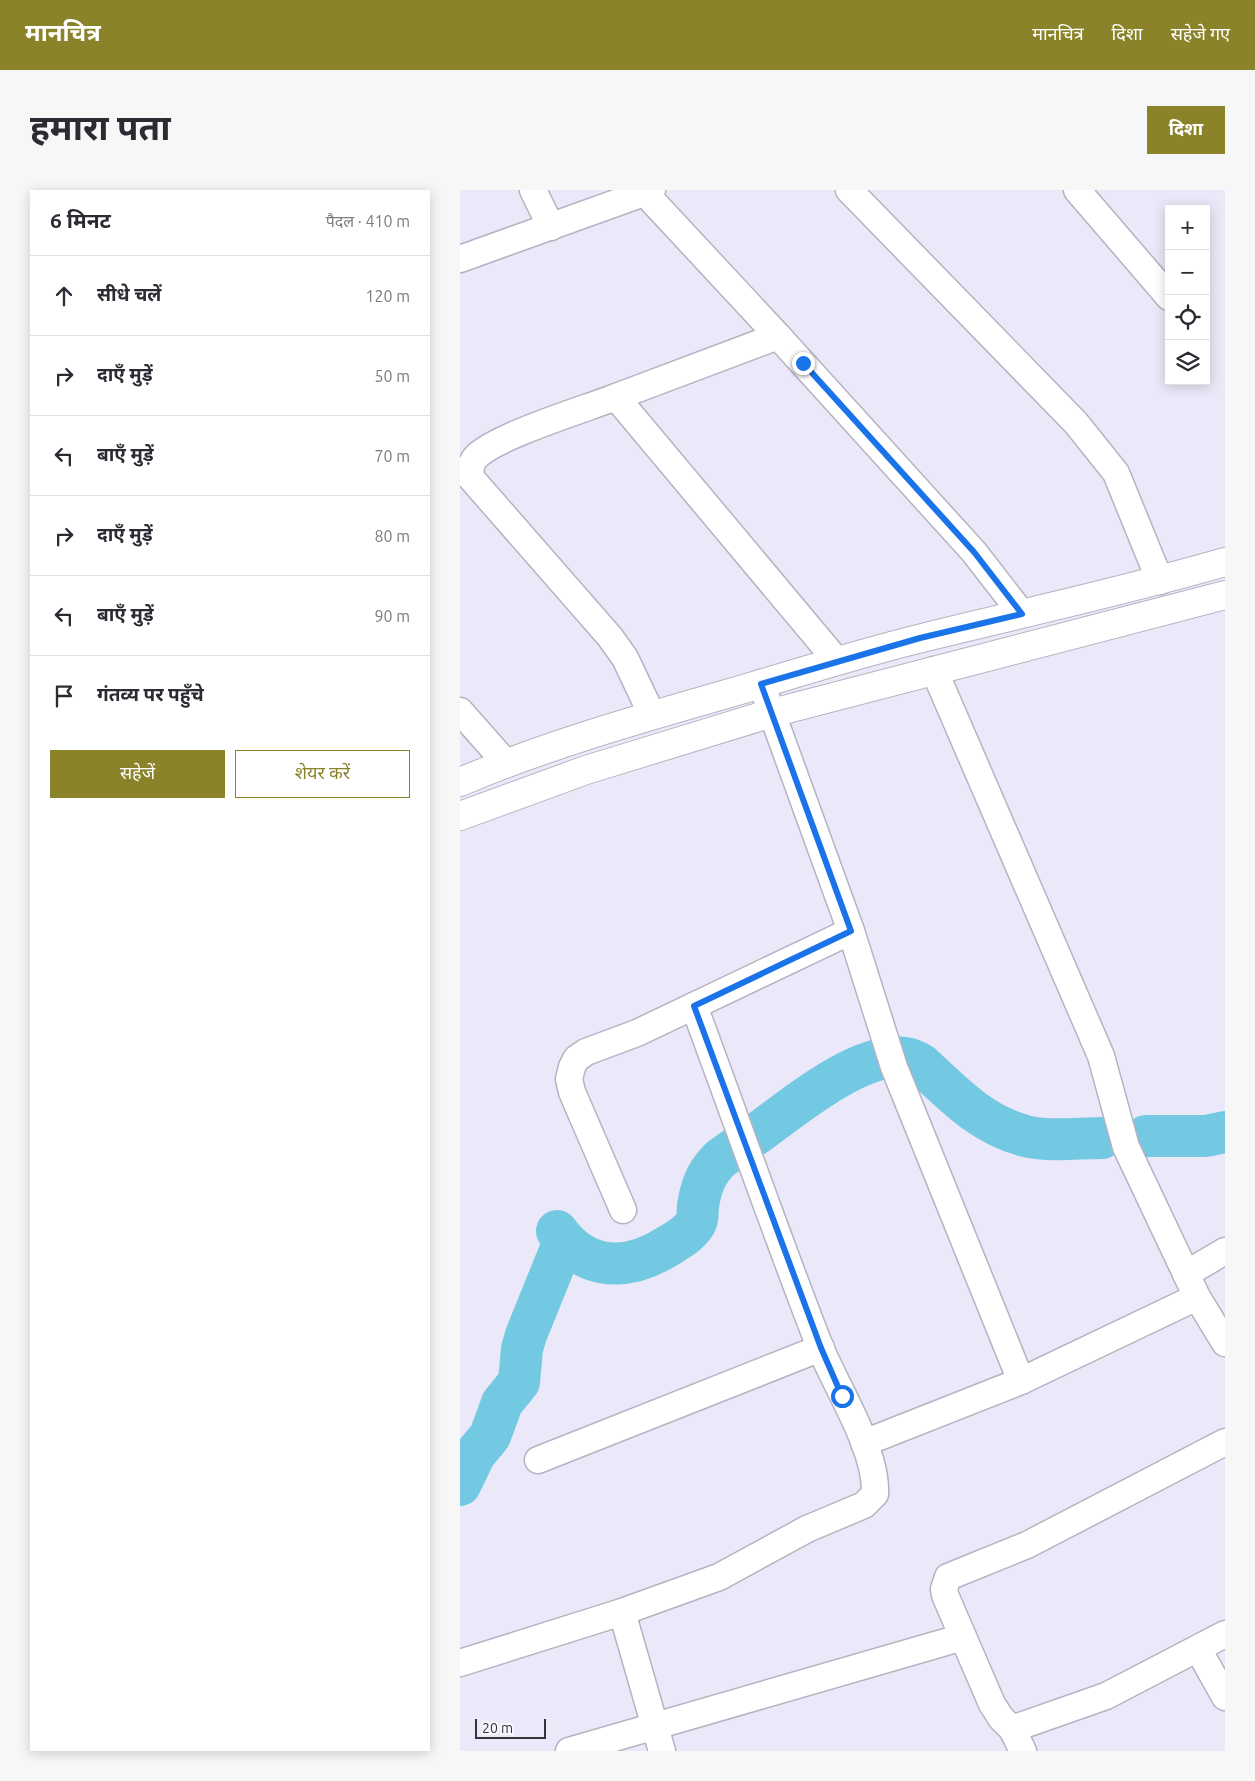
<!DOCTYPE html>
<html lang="hi">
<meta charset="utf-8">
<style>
:root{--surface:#fff;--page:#f7f7f7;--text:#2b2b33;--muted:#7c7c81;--line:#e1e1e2;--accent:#8b832a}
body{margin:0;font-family:Ubuntu,"Noto Sans Devanagari",sans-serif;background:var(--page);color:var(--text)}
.controls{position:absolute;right:15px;top:15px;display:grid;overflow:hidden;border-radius:0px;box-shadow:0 2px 12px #0003}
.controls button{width:45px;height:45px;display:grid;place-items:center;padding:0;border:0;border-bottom:1px solid var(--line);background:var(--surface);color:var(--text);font:25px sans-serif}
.scale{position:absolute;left:15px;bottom:12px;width:71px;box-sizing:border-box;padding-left:5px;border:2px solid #34333a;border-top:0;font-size:14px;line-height:18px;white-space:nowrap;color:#34333a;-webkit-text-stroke:4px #f8f7fe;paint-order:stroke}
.stop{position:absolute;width:15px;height:15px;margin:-11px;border:4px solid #1a73e8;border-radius:50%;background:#fff}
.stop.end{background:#1a73e8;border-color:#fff;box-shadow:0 1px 5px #0008}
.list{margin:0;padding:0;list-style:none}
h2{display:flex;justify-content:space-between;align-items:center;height:65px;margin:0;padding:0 20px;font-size:21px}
h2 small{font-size:16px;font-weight:400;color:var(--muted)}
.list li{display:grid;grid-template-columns:32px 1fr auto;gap:15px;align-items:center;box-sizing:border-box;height:80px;padding:0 20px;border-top:1px solid var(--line)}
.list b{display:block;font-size:19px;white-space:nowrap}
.list em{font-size:16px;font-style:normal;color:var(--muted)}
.actions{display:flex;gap:10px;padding:15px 20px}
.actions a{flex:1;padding:11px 0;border:1px solid var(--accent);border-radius:0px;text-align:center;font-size:18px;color:var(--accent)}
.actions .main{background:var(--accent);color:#fff}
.icon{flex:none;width:28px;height:28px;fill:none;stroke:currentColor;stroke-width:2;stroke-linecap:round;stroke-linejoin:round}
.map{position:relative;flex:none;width:765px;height:1561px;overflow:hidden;border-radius:0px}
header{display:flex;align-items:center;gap:30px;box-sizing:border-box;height:70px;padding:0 25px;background:var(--accent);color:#fff}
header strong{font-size:24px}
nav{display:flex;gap:28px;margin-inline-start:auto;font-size:18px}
.intro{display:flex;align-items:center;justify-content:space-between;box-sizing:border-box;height:120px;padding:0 30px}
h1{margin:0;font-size:35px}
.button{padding:12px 22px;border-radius:0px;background:var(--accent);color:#fff;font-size:18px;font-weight:700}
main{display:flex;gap:30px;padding:0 30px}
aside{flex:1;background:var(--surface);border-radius:0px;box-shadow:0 2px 12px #0003}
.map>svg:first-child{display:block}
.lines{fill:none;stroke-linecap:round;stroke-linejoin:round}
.river{stroke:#74c9e2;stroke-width:42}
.minor-casing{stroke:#b5b3c2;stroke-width:29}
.tertiary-casing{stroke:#b5b3c2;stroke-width:30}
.minor{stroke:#fff;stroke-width:26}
.tertiary{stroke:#fff;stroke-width:28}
.route{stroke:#1a73e8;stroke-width:6}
</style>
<header>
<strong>मानचित्र</strong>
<nav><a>मानचित्र</a><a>दिशा</a><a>सहेजे गए</a></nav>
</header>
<div class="intro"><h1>हमारा पता</h1><a class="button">दिशा</a></div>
<main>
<aside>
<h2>6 मिनट<small>पैदल · 410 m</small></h2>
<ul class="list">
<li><svg class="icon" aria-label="ahead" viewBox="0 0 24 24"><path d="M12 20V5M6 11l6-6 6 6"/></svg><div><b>सीधे चलें</b></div><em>120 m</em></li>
<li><svg class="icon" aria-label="right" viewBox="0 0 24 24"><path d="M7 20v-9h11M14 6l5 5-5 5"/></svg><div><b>दाएँ मुड़ें</b></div><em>50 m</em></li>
<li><svg class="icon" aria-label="left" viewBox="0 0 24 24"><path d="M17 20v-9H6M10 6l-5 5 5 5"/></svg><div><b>बाएँ मुड़ें</b></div><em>70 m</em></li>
<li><svg class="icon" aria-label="right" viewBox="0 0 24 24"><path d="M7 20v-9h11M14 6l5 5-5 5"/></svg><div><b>दाएँ मुड़ें</b></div><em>80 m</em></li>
<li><svg class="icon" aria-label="left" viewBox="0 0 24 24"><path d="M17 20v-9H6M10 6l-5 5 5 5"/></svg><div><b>बाएँ मुड़ें</b></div><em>90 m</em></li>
<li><svg class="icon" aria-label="arrive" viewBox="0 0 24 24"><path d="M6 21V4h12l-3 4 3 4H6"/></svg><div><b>गंतव्य पर पहुँचे</b></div></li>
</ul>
<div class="actions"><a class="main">सहेजें</a><a>शेयर करें</a></div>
</aside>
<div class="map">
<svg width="765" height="1561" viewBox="0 0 765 1561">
<rect width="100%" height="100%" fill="#ebe9f9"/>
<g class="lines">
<g class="river">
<path d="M686,946H746L765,942"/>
<path d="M97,1041C126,1082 169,1081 208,1056C218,1050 229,1044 235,1034C239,1028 237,1023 238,1016C241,996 246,983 260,969C272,960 284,953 295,945C331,920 418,843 462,875C494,905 521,934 565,946C589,952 618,948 642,948"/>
<path d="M0,1295L15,1264L30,1246L42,1213L59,1192L62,1159L66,1145L104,1051"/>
</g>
<defs>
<g id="minor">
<path d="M73,0L91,37"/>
<path d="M389,0L616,233L656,283L700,391"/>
<path d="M617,0L709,107"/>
<path d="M185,3L318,146L156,207L377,471"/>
<path d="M0,69L192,0"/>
<path d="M318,146L514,362L562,424"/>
<path d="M156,207C125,219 36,246 16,267C10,274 10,280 11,288L150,447L165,468L192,525"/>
<path d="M474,480L641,866L666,957L737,1107"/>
<path d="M301,493L391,741L434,877L561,1191L737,1107L765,1153"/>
<path d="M0,521L46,573"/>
<path d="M163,1020L112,902L109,889L112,877L116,869L126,862L177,843L391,741"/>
<path d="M726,1084L765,1061"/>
<path d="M404,1253L561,1191"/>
<path d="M78,1270L361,1158"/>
<path d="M162,1422L202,1561"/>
<path d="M738,1459L765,1507"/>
<path d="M0,1473L162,1422L259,1387L347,1339L404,1315L415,1304C417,1259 377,1199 360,1157C316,1044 276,929 234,816"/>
<path d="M552,1539L646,1506L765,1444"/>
<path d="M109,1561L503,1447"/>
<path d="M563,1561L552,1539L541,1528L532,1514L485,1405L484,1399L488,1387L567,1355L765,1252"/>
</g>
<g id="tertiary">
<path d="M0,592C87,555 179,529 270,503C334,484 397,464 462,448C563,423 665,401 765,372"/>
<path d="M0,626L126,580L312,523L765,405"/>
</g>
</defs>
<use href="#minor" class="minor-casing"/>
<use href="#tertiary" class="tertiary-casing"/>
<use href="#minor" class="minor"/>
<use href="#tertiary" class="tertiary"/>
</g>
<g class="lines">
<path class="route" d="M343,173L514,362L562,424L460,448L301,494L391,741L234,816L361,1158L382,1206"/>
</g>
</svg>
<div class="controls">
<button>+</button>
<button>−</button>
<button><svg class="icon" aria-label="locate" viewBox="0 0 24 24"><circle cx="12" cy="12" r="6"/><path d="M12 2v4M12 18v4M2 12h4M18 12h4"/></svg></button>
<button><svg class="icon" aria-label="layers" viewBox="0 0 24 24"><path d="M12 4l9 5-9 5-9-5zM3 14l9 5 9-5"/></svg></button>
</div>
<div class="scale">20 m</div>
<div class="stop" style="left:382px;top:1206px"></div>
<div class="stop end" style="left:343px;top:173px"></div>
</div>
</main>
